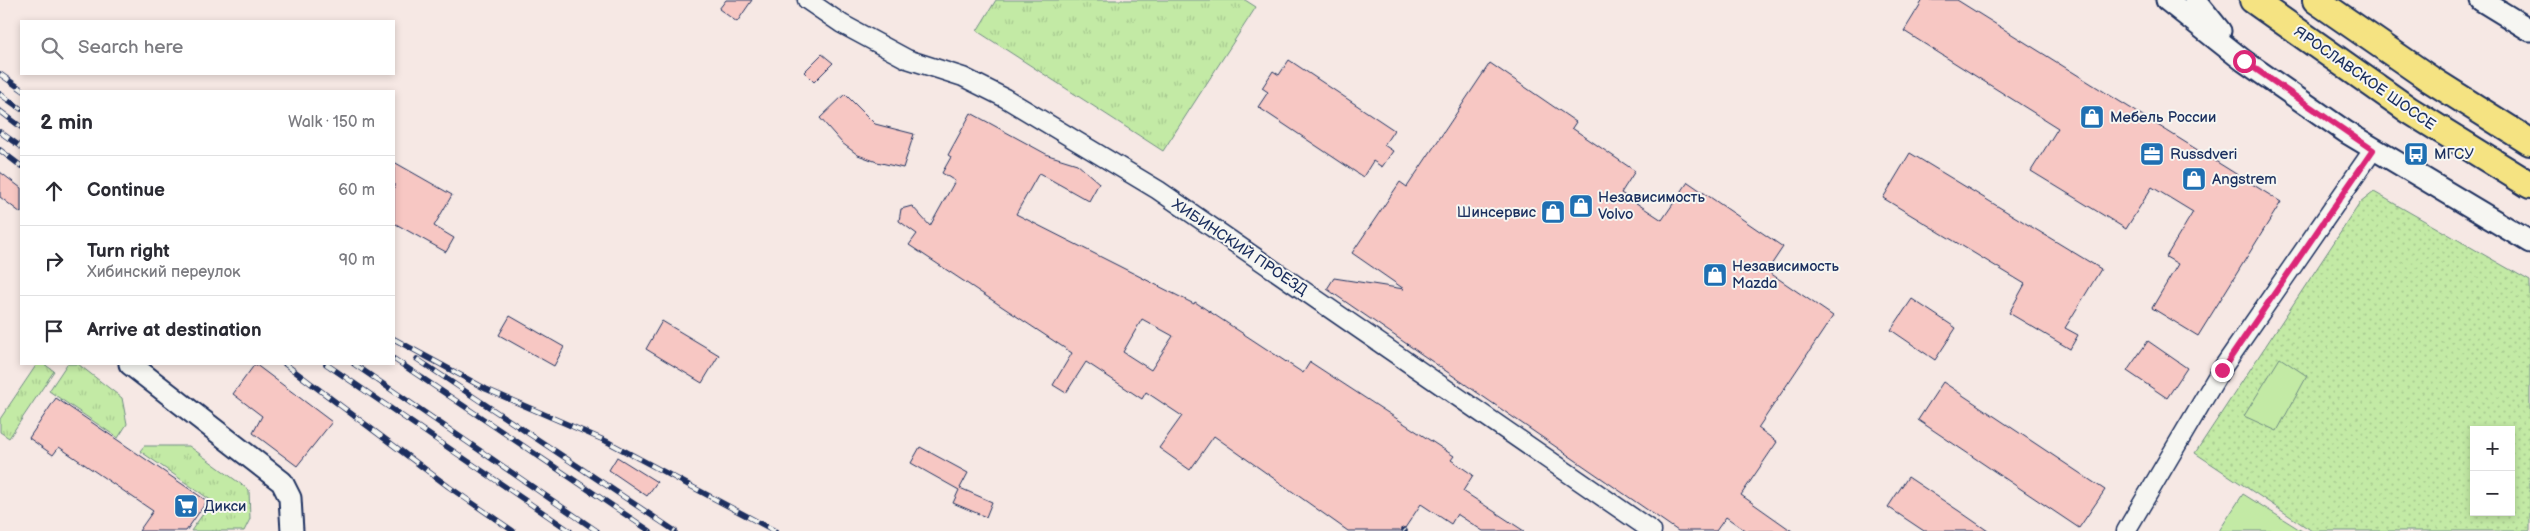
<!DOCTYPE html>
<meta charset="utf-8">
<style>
:root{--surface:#fff;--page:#f2f2f3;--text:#2b2b33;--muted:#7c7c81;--line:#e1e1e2}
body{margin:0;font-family:"Balsamiq Sans",sans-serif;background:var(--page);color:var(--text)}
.controls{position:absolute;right:15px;bottom:15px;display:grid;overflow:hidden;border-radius:0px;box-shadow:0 2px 8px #0003}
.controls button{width:45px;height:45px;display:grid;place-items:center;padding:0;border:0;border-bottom:1px solid var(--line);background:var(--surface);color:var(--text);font:25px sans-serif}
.stop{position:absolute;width:15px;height:15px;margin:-11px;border:4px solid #db2777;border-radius:50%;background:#fff}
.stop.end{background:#db2777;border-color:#fff;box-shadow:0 1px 5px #0008}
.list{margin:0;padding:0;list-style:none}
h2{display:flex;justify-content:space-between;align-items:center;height:65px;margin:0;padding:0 20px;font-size:21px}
h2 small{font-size:16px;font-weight:400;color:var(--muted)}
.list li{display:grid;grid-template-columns:32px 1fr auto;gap:15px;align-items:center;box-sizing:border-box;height:70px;padding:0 20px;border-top:1px solid var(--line)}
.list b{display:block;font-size:19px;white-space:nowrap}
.list p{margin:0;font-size:16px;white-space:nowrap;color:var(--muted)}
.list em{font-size:16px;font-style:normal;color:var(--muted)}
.icon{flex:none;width:28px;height:28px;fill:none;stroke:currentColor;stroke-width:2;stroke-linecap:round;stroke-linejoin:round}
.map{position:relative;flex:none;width:2530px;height:531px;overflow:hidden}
.search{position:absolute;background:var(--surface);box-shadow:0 2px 8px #0003;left:20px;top:20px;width:375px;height:55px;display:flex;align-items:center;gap:12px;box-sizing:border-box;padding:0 18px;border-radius:0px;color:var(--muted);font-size:19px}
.panel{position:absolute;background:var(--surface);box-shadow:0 2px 8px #0003;left:20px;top:90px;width:375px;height:275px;border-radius:0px}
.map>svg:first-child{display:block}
.grass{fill:url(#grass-tufts);stroke:#6f8c82}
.park{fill:url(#park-dots);stroke:#6f8c82;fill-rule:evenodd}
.pitch{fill:#c3eaa5;stroke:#6f8c82}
.building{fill:#f7c7c3;stroke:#1b2f5e;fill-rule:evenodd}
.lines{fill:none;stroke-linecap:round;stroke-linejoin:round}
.minor-casing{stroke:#1b2f5e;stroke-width:21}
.tertiary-casing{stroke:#1b2f5e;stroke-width:25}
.primary-casing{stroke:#1b2f5e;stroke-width:30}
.minor{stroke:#f6f6f2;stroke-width:18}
.tertiary{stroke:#f6f6f2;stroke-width:21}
.primary{stroke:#f5e382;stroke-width:26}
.rail-casing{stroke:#1b2f5e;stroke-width:5.5}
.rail{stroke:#f6f6f2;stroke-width:4;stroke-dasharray:11;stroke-linecap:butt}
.route{stroke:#db2777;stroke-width:6}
.labels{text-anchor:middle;stroke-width:4;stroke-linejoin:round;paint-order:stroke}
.street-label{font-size:15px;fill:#1b2f5e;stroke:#f6f6f2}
.poi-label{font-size:15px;fill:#1b2f5e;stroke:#f6f6f2;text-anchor:start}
</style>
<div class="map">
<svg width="2530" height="531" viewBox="0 0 2530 531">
<defs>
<pattern id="grass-tufts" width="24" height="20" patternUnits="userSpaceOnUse" patternTransform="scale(1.25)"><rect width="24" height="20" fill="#c3eaa5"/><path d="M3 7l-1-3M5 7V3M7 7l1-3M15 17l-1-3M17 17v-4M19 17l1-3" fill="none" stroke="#a7c990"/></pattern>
<pattern id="park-dots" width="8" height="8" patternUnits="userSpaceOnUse" patternTransform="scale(1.25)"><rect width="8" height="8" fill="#c3eaa5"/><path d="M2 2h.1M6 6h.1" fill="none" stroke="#a7c990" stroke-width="1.8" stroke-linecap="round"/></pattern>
</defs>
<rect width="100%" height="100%" fill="#f6e8e4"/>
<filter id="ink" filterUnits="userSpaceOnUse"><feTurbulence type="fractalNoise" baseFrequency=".02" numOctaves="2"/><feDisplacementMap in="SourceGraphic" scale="10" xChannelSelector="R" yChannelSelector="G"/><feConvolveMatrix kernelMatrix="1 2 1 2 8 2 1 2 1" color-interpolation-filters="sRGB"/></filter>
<g filter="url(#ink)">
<g class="grass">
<path d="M996,0H1245L1256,7L1163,151L977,31Z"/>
<path d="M37,364H44L54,371L9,438L0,432V419Z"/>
<path d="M67,364H78L122,398L127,424L118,438L49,391Z"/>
<path d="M144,446H189L249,490L250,519L244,531H191L212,501L140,451Z"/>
</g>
<path class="park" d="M2374,192L2530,281V531H2312L2195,453L2360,203ZM2474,430H2511V512H2474Z"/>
<g class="pitch">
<path d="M2280,358L2307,376L2277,431L2244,416Z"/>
<path d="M2243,494L2302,531H2219Z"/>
</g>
<g class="building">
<path d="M726,0H752L737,22L719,9Z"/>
<path d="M1923,0H1957L2281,202L2198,336L2152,308L2178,264L2166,257L2193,212L2152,187L2126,229L2031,171L2058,128L1904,31Z"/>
<path d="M822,54L833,63L814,82L804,72Z"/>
<path d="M1289,60L1394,130L1384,145L1393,151L1382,167L1373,161L1363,177L1258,107L1268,92L1262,88L1273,71L1279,75Z"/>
<path d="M1490,63L1576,122L1572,128L1635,171L1621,193L1662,220L1688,182L1783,247L1767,271L1833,316L1758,428L1777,442L1741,495L1792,531H1746L1726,517L1716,531H1678L1327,289L1334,278L1404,289L1352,253L1400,182L1407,187Z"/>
<path d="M845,94L875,124L914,134L903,168L877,162L858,155L842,143L820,118Z"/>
<path d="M971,113L1048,155L1077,164L1099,183L1089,201L1039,173L1016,214L1194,304L1195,302L1303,373L1310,362L1454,456L1451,460L1473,475L1463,491L1524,531H1483L1457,514L1451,524L1421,504L1403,531H1348L1214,436L1190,470L1159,448L1182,416L1146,392L1142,399L1086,362L1066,393L1053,385L1072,353L909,245L917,234L899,221L901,209L912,206L930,226L955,181L942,173L951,157L948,155ZM1142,319L1173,336L1151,370L1123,352Z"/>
<path d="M1910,153L2101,269L2065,328L2078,335L2070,349L2009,313L2025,284L1883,198Z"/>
<path d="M394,162L452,195L434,226L454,238L446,252L394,223Z"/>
<path d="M0,172L21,188V213L0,197Z"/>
<path d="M1912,299L1956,328L1935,360L1891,330Z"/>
<path d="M510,316L564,347L554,366L499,335Z"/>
<path d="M662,321L719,355L702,383L646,349Z"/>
<path d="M2148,341L2187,368L2167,398L2127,371Z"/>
<path d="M255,364L332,422L297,466L253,433L262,416L233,394Z"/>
<path d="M1943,382L2105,490L2079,528L1918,420Z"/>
<path d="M56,398L207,501L186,531H139L153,511L59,447L53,455L29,438Z"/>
<path d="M920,447L968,473L960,488L992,502L986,517L953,503L959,490L911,463Z"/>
<path d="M617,457L657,482L647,496L609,470Z"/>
<path d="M1908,477L1959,511L1988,531H1924L1888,507Z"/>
</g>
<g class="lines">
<defs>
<g id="minor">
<path d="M807,0L842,24L907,59L963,77L1005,98L1158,190L1652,531"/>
<path d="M2126,531L2221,370L2373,150"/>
</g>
<g id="tertiary">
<path d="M2167,0L2244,61L2346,132L2530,242"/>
<path d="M2195,0L2220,31"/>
<path d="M2481,0L2530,30"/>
<path d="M130,364L282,482L290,498L292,531"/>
</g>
<g id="primary">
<path d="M2253,0L2409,110L2530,185"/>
<path d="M2316,0L2430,79L2530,142"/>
</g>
</defs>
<use href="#minor" class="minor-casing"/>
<use href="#tertiary" class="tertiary-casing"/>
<use href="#primary" class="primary-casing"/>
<use href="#minor" class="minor"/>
<use href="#tertiary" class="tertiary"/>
<use href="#primary" class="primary"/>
<defs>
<g id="rail">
<path d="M0,74L24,91"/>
<path d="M0,94L21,109"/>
<path d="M0,111L21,127"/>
<path d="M0,132L21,147"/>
<path d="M0,150L21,166"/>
<path d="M394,339L486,389L606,441L775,531"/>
<path d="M394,359L650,531"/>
<path d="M417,359L675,531"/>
<path d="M285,364L449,487L513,531"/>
<path d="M326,364L570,531"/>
<path d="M354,364L597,531"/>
<path d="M1404,530L1405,531"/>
</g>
</defs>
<use href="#rail" class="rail-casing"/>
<use href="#rail" class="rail"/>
</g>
</g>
<g class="lines" filter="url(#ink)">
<path class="route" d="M2222,370L2373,150L2244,61"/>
</g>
<defs>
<symbol id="shop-square" viewBox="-11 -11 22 22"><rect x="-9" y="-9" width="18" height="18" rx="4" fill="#1f6fb2" stroke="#f6f6f2"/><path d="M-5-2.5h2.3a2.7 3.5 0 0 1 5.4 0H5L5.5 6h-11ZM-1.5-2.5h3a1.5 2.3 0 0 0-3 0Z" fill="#fff"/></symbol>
<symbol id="office-square" viewBox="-11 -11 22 22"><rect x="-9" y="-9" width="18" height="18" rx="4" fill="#1f6fb2" stroke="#f6f6f2"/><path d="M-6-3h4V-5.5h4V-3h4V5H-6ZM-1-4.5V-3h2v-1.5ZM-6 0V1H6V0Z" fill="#fff"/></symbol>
<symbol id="bus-square" viewBox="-11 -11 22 22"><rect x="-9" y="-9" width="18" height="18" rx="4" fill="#1f6fb2" stroke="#f6f6f2"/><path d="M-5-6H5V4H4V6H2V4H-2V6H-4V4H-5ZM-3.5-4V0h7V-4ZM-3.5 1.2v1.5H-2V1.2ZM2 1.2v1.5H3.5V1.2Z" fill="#fff"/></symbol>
<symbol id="supermarket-square" viewBox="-11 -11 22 22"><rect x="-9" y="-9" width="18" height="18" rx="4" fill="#1f6fb2" stroke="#f6f6f2"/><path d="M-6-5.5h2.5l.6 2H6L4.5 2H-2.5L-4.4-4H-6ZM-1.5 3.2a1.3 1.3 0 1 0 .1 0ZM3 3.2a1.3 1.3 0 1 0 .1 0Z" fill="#fff"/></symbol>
</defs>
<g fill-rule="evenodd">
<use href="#shop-square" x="2078" y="103" width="28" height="28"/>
<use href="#office-square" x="2138" y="140" width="28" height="28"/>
<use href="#bus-square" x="2402" y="140" width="28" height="28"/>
<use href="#shop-square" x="2180" y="165" width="28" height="28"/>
<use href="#shop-square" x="1567" y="192" width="28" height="28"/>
<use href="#shop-square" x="1539" y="198" width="28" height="28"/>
<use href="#shop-square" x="1701" y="261" width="28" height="28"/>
<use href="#supermarket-square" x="172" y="492" width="28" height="28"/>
</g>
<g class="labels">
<g class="street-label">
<text transform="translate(2365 78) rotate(35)" y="5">ЯРОСЛАВСКОЕ ШОССЕ</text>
<text transform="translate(1240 247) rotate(34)" y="5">ХИБИНСКИЙ ПРОЕЗД</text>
</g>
<g class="poi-label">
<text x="2110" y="122">Мебель России</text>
<text x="2170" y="159">Russdveri</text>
<text x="2434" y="159">МГСУ</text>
<text x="2212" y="184">Angstrem</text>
<text x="1598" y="202">Независимость<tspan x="1598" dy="17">Volvo</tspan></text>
<text x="1536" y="217" text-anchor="end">Шинсервис</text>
<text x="1732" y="271">Независимость<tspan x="1732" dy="17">Mazda</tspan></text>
<text x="204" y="511">Дикси</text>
</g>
</g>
</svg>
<div class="controls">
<button>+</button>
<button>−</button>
</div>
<div class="stop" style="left:2244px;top:61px"></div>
<div class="stop end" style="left:2222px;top:370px"></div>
<div class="search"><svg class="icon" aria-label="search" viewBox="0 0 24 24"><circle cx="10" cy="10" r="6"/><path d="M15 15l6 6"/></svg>Search here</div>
<section class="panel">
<h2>2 min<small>Walk · 150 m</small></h2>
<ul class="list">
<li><svg class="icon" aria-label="ahead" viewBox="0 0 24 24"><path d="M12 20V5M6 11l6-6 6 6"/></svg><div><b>Continue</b></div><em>60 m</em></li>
<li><svg class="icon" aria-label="right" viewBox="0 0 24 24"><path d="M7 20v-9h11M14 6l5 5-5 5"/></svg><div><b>Turn right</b><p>Хибинский переулок</p></div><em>90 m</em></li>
<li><svg class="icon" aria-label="arrive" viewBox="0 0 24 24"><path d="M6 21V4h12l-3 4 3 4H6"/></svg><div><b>Arrive at destination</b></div></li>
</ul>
</section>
</div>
